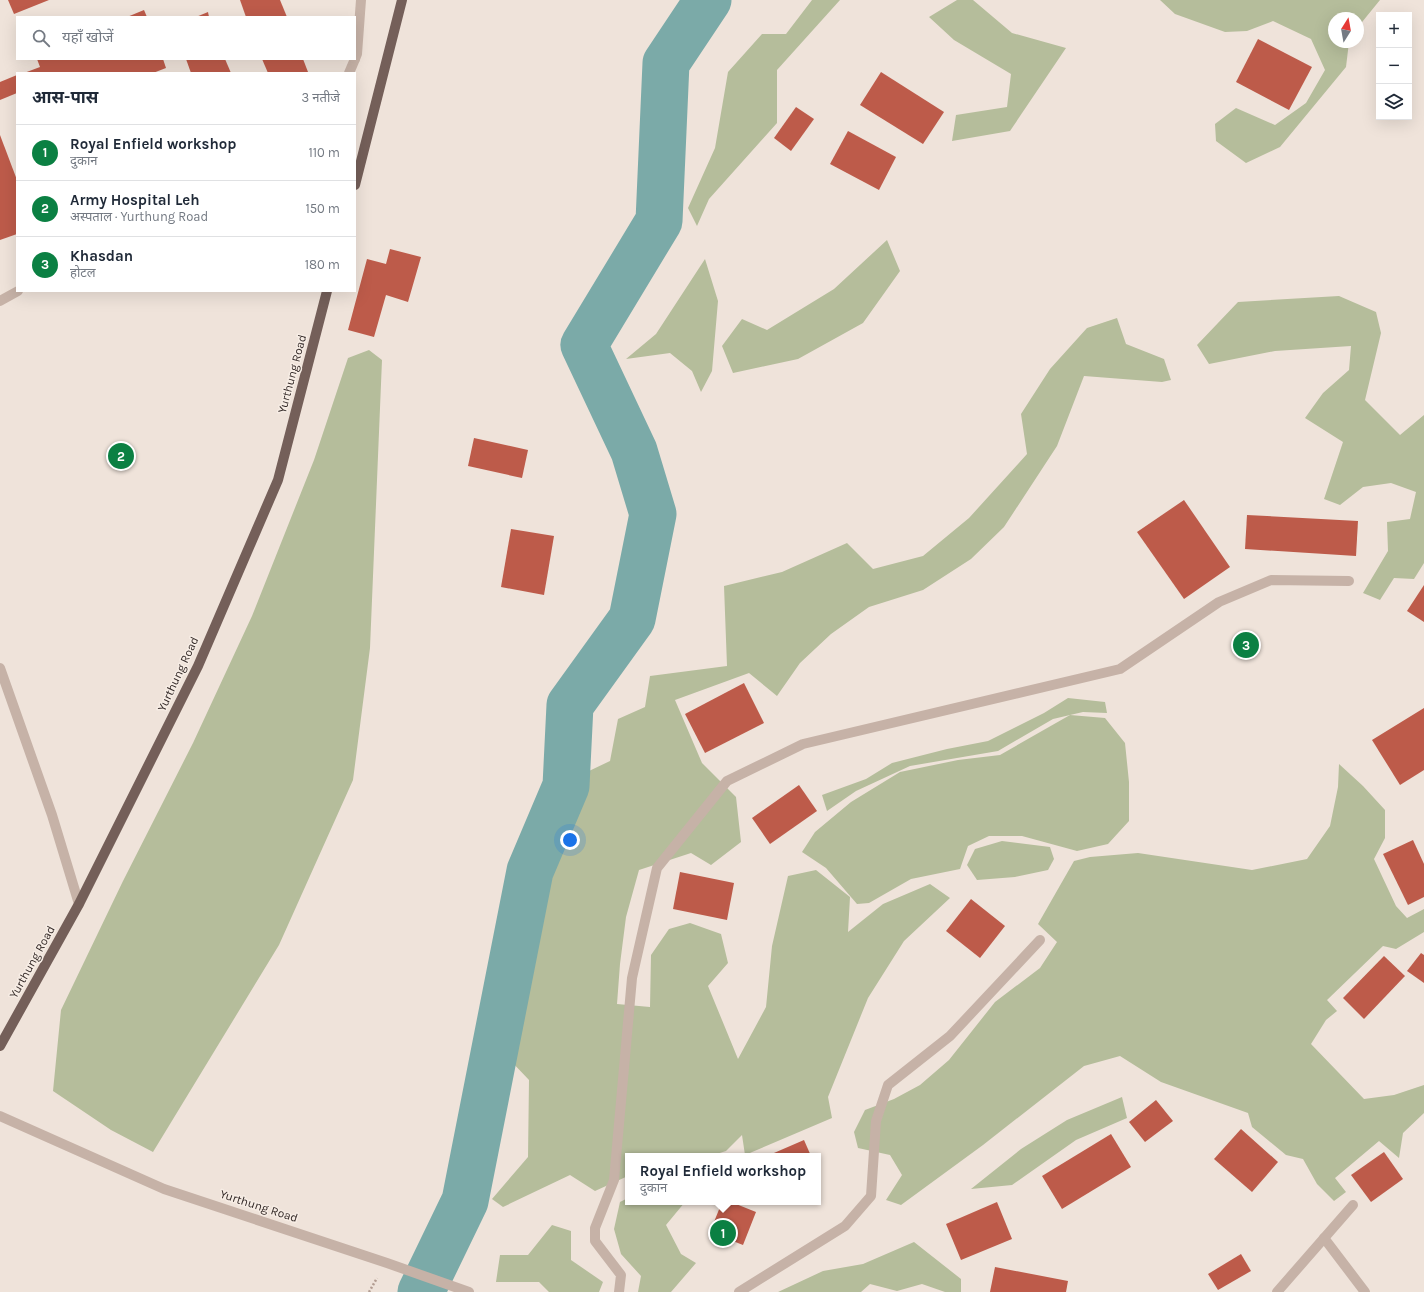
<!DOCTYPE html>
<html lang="hi">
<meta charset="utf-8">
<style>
:root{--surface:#fff;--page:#f6f6f7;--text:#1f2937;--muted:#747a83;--line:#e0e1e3;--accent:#0b8043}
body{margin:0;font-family:Karla,"Noto Sans Devanagari",sans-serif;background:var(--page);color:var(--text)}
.controls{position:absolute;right:12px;top:12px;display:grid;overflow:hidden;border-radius:0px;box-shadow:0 4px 16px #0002}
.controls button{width:36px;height:36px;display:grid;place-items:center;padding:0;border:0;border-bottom:1px solid var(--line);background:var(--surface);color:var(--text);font:20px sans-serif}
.compass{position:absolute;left:1328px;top:12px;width:36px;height:36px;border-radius:50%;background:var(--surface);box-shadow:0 4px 16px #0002;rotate:11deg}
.you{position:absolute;left:570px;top:840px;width:14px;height:14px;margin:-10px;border:3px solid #fff;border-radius:50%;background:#1a73e8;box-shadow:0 0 0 6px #1a73e833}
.badge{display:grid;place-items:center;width:26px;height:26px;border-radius:50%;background:var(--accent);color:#fff;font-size:13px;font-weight:700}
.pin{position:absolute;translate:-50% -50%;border:2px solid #fff;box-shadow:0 1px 4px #0006}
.popup{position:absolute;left:625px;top:1153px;width:196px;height:52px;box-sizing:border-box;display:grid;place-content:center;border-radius:0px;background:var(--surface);filter:drop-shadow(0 1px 3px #0005);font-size:13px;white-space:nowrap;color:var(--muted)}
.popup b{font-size:15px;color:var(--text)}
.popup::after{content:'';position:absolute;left:50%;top:100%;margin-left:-8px;border:8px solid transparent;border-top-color:var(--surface)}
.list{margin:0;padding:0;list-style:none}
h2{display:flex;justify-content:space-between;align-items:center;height:52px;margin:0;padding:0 16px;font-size:17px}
h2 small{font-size:13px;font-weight:400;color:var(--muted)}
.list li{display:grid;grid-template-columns:26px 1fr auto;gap:12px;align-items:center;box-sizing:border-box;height:56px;padding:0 16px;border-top:1px solid var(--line)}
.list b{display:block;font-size:15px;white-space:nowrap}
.list p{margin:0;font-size:13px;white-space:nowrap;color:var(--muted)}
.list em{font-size:13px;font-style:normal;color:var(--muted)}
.icon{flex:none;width:22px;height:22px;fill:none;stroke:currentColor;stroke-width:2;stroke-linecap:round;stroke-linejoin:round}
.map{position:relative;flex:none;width:1424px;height:1292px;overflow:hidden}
.search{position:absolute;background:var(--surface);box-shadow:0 4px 16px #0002;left:16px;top:16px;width:340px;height:44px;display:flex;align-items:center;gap:10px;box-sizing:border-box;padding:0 14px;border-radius:0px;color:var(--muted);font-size:15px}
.panel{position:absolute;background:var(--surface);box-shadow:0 4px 16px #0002;left:16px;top:72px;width:340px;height:220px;border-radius:0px}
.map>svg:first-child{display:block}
.green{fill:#b5bd9b}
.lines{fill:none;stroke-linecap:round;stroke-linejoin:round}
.river{stroke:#7baaa8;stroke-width:47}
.building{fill:#bd5b4a}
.path{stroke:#b29c91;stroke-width:2.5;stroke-dasharray:2 2;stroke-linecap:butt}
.minor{stroke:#c6b2a7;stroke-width:10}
.major{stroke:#745f59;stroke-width:10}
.labels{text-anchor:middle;stroke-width:3;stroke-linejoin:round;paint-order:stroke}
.street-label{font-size:12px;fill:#332927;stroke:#f7ede5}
</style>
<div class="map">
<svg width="1424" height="1292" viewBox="0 0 1424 1292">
<rect width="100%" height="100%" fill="#efe3da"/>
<g class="green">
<path d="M812,0H840L777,70V123L709,199L697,226L688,208L715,148L728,72L762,34H786Z"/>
<path d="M957,0H973L1012,33L1066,48L1010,131L952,141L956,115L1007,107L1011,74L954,40L929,17Z"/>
<path d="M1160,0H1380L1358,27V18H1334V42H1349L1346,67L1280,147L1246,163L1216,141L1215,124L1236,108L1275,125L1306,103L1325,70L1311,39L1273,21L1247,31L1225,32L1175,14Z"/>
<path d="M887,240L900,271L863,323L798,359L733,373L722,346L742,319L767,330L834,289Z"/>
<path d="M705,259L718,301L712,371L701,392L692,371L670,353L626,359L656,334Z"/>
<path d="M1339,296L1376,312L1381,333L1365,400L1400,435L1424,415V563L1414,579L1394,578L1380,600L1363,593L1388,551L1387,522L1410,519L1416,492L1391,483L1363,487L1340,505L1324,499L1343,442L1305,418L1323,393L1349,370L1351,346L1275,351L1209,364L1197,345L1238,302Z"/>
<path d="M1117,318L1126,344L1164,359L1171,380L1162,382L1084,376L1057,446L1004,527L971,559L923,590L869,607L831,634L800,663L777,696L749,673L675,700L702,763L736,797L741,842L711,865L691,853L639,870L626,917L620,964L617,1004L650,1007L651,955L669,929L690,923L721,934L728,963L708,986L738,1059L766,1007L772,946L788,876L816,870L850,897L848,932L883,904L930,884L950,898L904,941L868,998L828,1097L832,1118L745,1155L742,1135L726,1151L710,1156H628V1176L595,1191L570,1175L503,1207L492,1199L528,1157L529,1080L509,1059L530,989L535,929L556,858L589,771L610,761L618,719L645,707L650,676L727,666L724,586L782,572L847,543L873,569L923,556L969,518L1027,454L1021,414L1050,369L1087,328Z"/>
<path d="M369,350L382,360L370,648L353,780L279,945L153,1152L111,1130L53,1091L61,1010L123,881L193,743L252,616L314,460L348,358Z"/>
<path d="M1068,698L1105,702L1107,713L1083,712L1070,715L1105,718L1125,743L1129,782V821L1108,844L1077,851L1022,836H989L968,846L960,869L911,879L869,903L857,904L826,868L802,852L815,832L851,802L900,772L958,760L1000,755L1070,715L1053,719L998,751L910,766L856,791L827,811L822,795L866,779L892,763L947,749L988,741L1044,713Z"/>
<path d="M1339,764L1363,786L1385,810V838L1374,859L1396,906L1407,918L1424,909V932L1396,949L1383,946L1327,1000L1337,1011L1326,1020L1311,1044L1364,1099L1394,1095L1424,1085V1113L1403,1133L1399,1158L1379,1141L1335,1178L1346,1192L1334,1201L1317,1184L1303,1159L1286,1155L1252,1127L1248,1113L1161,1082L1120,1056L1084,1066L983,1145L901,1205L886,1200L902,1175L890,1155L858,1148L854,1132L865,1110L894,1099L920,1085L949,1060L995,1002L1040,968L1057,942L1038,924L1074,861L1090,857L1138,853L1252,870L1307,859L1330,826L1338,787Z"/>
<path d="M1002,841L1050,847L1054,859L1048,870L1015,877L977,880L967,865L975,849Z"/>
<path d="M1122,1097L1127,1118L1076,1140L1012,1185L971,1189L1021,1149L1067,1120Z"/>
<path d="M628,1198V1202H685L666,1225L681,1254L696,1263L671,1292H638L641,1276L621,1254L614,1229L620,1202Z"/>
<path d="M552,1225L571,1231V1260L603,1282L599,1292H549L539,1282H496L500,1255H528Z"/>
<path d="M914,1242L961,1279V1292H945L922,1284L897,1291L870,1284L861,1292H778L823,1271L863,1264Z"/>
</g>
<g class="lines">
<path class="river" d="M421,1292L465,1201L530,871L566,786L570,705L632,619L653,514L634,451L584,345L659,221L666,63L708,0"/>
</g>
<g class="building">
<path d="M8,0H49L14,14Z"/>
<path d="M240,0H280L287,17H246Z"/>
<path d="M144,10L147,17H127Z"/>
<path d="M208,12L209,17H196Z"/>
<path d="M1258,39L1312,67L1289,110L1236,82Z"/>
<path d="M37,59H163L166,68L153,73H24L40,67Z"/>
<path d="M186,59H225L231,73H191Z"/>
<path d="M262,59H303L308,72L268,73Z"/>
<path d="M881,72L944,112L923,144L860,105Z"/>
<path d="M17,75V93L0,100V82Z"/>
<path d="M796,107L814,119L791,151L774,138Z"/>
<path d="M848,131L896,157L879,190L830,164Z"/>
<path d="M0,135L17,180V234L0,240Z"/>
<path d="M390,249L421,257L408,302L386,295L374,337L348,330L367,259L386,264Z"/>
<path d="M474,438L528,450L522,478L468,466Z"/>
<path d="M1184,500L1230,567L1184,599L1137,532Z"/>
<path d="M1247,515L1358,521L1356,556L1245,549Z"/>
<path d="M511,529L554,536L544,595L501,587Z"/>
<path d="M1424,585V622L1407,611Z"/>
<path d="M744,683L764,723L705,753L685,714Z"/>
<path d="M1424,708V770L1400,785L1372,740Z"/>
<path d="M799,785L817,811L770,844L752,818Z"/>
<path d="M1413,840L1424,864V897L1408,905L1383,854Z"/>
<path d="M680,872L734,883L727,920L673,909Z"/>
<path d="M971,899L1005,926L980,958L946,931Z"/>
<path d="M1421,953L1424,955V983L1407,971Z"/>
<path d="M1384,956L1405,976L1364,1019L1343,998Z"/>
<path d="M1156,1100L1173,1121L1145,1142L1129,1122Z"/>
<path d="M1241,1129L1278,1162L1252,1192L1214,1159Z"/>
<path d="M1111,1134L1131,1167L1062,1209L1042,1176Z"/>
<path d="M804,1140L811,1156H767Z"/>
<path d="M1384,1152L1403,1179L1371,1202L1351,1175Z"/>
<path d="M722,1202H731L756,1212L743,1245L710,1232Z"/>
<path d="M997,1202L1012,1239L961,1260L946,1224Z"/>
<path d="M1241,1254L1251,1271L1218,1290L1208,1274Z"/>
<path d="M995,1267L1068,1281L1066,1292H990Z"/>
</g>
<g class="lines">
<path class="path" d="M369,1292L377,1278"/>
<g class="minor">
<path d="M355,59L357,54L361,0"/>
<path d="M349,73L355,59"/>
<path d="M0,301L18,291"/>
<path d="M0,668L52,815L79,904"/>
<path d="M0,1116L164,1189L387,1263L469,1292"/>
<path d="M1324,1238L1365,1292"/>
<path d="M619,1292L621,1275L595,1241V1228L614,1180L632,978L657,868L727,781L803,744L1120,669L1219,602L1271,580L1349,581"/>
<path d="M739,1292L845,1226L871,1196L876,1121L888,1085L950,1036L1040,940"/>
<path d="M1277,1292L1353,1205"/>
</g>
<g class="major">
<path d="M355,185L402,0"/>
<path d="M0,1046L79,904L198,666L278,480L327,291"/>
</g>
</g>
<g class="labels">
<g class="street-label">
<text transform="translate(292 374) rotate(-75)" y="4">Yurthung Road</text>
<text transform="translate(178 674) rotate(-65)" y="4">Yurthung Road</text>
<text transform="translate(32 962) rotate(-61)" y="4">Yurthung Road</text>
<text transform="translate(259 1206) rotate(18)" y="4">Yurthung Road</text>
</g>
</g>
</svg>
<div class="controls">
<button>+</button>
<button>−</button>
<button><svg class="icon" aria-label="layers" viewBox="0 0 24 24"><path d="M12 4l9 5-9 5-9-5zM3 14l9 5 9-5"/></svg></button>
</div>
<svg class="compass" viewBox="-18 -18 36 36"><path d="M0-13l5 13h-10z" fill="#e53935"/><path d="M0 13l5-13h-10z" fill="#747a83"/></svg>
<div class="you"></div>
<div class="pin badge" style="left:723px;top:1233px">1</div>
<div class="popup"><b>Royal Enfield workshop</b>दुकान</div>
<div class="pin badge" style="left:121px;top:456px">2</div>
<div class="pin badge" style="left:1246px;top:645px">3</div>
<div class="search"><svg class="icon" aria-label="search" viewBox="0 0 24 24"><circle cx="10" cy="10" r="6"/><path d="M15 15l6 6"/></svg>यहाँ खोजें</div>
<section class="panel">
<h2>आस-पास<small>3 नतीजे</small></h2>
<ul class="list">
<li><span class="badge">1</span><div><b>Royal Enfield workshop</b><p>दुकान</p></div><em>110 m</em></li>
<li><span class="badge">2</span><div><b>Army Hospital Leh</b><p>अस्पताल · Yurthung Road</p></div><em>150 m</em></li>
<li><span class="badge">3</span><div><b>Khasdan</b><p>होटल</p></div><em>180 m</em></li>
</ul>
</section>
</div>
